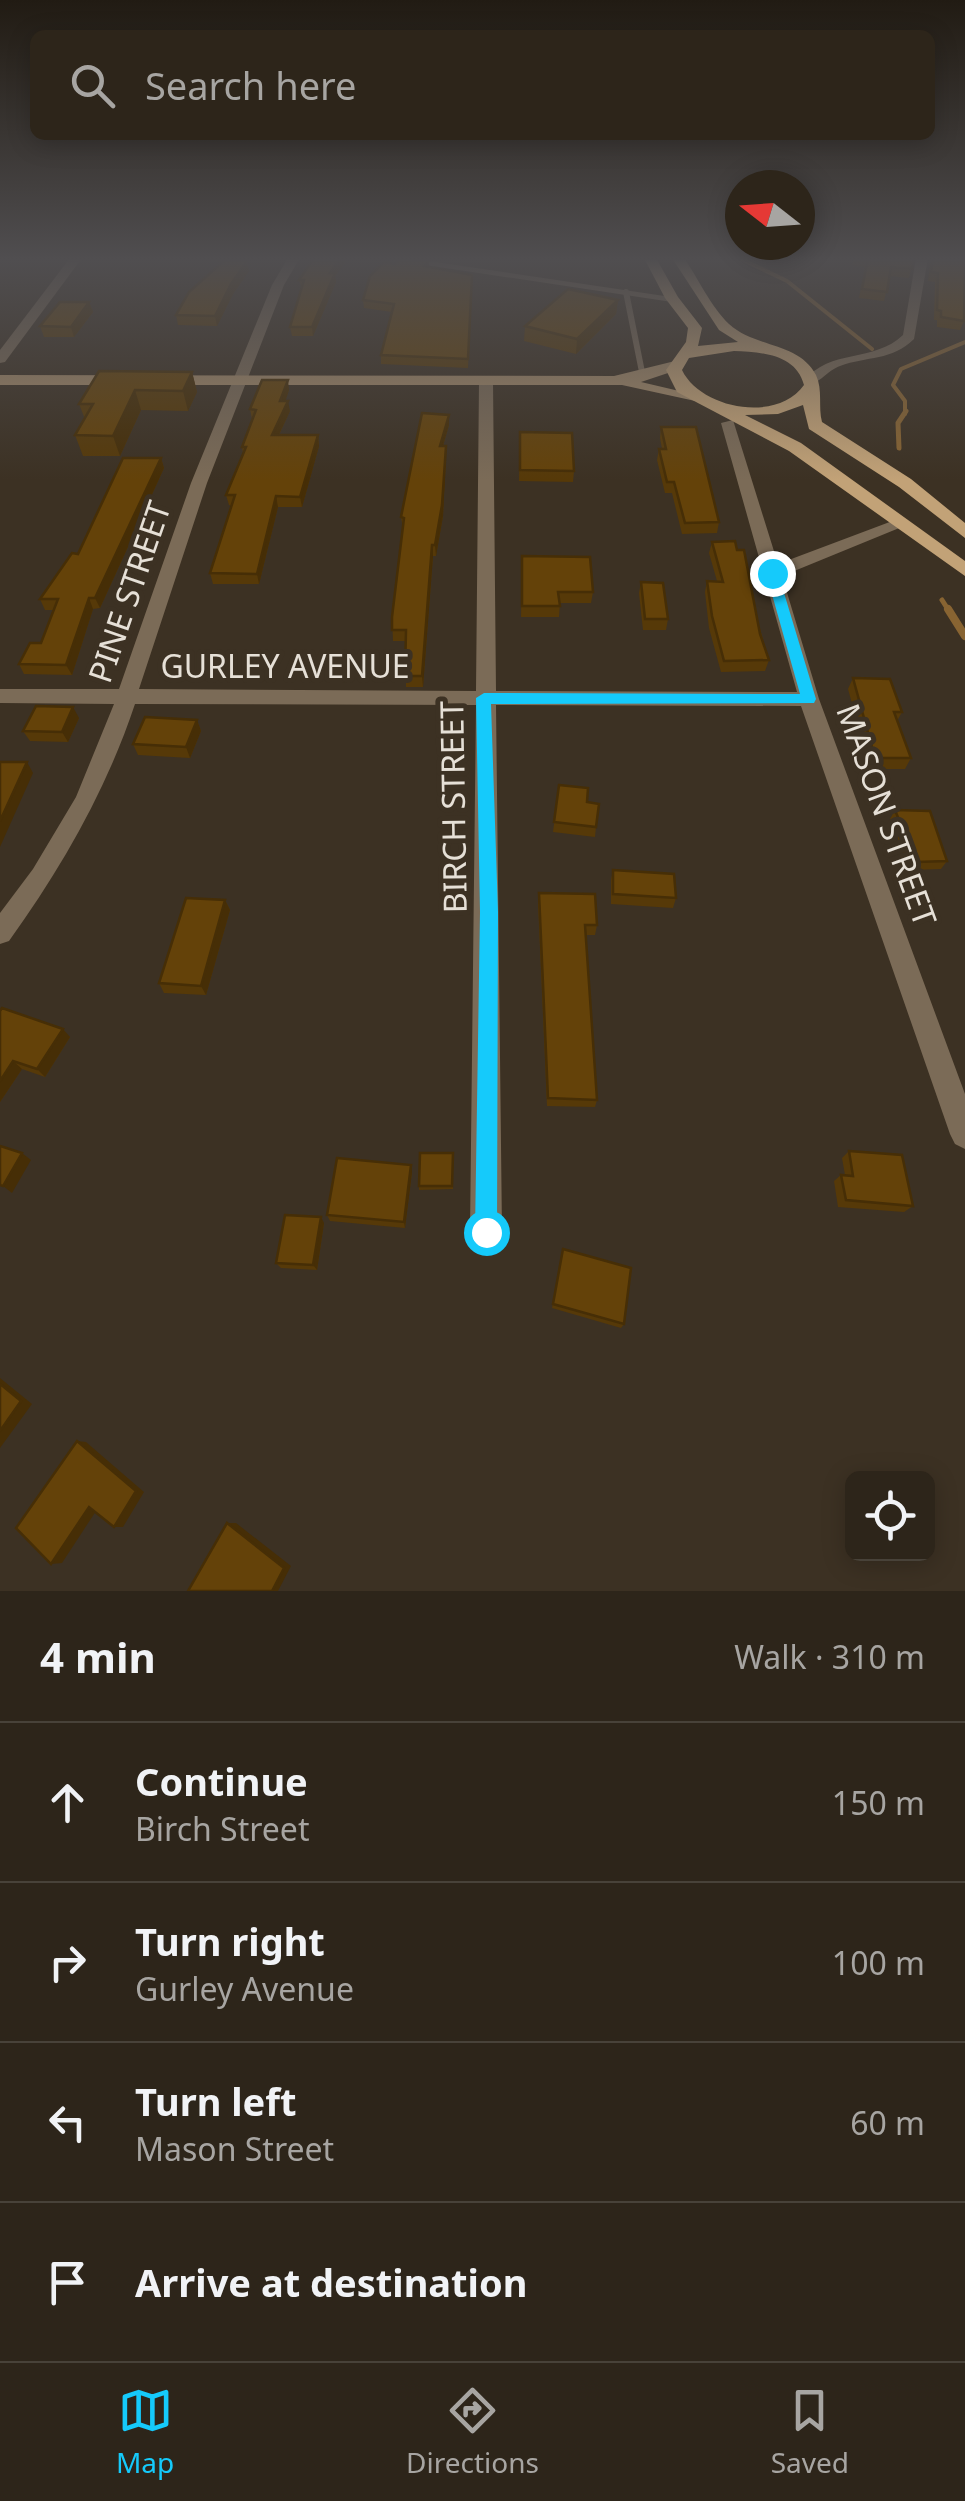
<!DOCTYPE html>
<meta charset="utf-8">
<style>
:root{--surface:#2d251a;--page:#393127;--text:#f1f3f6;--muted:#a7a5a2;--line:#484239;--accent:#15cafb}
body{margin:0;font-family:"Noto Sans",sans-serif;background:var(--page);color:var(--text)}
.controls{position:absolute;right:30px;bottom:30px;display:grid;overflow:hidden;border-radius:15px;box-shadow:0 5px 25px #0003}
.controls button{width:90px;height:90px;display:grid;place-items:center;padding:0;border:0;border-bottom:2px solid var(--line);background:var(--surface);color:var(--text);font:50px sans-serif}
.compass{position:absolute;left:725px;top:170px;width:90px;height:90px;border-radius:50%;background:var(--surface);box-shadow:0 5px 25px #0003;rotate:287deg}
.stop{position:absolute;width:30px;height:30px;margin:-22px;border:8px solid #15cafb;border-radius:50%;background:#fff}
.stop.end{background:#15cafb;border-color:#fff;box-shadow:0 2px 10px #0008}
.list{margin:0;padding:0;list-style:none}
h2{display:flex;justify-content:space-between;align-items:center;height:130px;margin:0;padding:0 40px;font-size:42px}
h2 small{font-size:32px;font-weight:400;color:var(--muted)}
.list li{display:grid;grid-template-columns:65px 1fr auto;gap:30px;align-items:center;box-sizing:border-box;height:160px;padding:0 40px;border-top:2px solid var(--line)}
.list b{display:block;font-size:38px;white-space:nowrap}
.list p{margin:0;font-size:32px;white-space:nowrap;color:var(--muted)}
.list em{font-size:32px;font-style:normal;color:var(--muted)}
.icon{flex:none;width:55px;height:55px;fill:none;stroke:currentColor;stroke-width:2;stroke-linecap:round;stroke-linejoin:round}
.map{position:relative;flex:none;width:965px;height:1591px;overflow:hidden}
.search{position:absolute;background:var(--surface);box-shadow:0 5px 25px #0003;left:30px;right:30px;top:30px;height:110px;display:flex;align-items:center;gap:25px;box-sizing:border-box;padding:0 35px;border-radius:15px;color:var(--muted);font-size:38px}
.sheet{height:770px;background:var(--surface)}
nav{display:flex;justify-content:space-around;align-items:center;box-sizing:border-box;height:140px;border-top:2px solid var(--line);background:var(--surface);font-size:28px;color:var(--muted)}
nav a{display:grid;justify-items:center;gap:5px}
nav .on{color:var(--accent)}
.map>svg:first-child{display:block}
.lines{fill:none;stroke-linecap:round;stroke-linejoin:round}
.stream-far2{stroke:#886432;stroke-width:4}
.stream-far1{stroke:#886432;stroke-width:5}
.stream{stroke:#886432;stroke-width:8}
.lane{stroke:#7b6b57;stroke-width:6}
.street{fill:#7b6b57;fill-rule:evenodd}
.secondary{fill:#a38a69;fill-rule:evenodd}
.primary{fill:#c2a277;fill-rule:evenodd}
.wall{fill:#563908}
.shaded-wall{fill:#462e06}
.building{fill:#644209;stroke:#462e06;stroke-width:2.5}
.route{fill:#15cafb}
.labels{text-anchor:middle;stroke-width:10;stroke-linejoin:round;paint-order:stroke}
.street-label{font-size:32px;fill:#e6e0d7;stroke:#3c3123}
</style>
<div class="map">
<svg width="965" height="1591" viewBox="0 0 965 1591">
<rect width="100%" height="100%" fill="#3c3123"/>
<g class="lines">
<g class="stream-far2">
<path d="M739,258L787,281L872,349"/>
<path d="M905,414V401L893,385L901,369L965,342"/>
</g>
<g class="stream-far1">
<path d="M899,448L898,423L906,411"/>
<path d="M942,600L949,611"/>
</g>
<path class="stream" d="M948,609L965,636"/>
<path class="lane" d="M626,292L643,377"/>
<g class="street">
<path d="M70,258H82L5,362L0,363V350Z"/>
<path d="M288,258H300L284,285L207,483L139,689L476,691L479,381L486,377L493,381L496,691L797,692L721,423L733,420L778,564L895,520L901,519L909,524L782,576L819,699L965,1094V1149L955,1144L950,1134L801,706L496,705L502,1232L497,1243L486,1248L475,1243L470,1232L476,705L135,704C106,791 62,867 9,941L0,944V913L33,869L76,797L114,704L0,703V689H119L191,483L272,285Z"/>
<path d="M379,258H408L678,298L672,302Z"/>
<path d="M916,258H928L914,339C892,361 867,356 840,366C826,371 820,385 806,384L804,381C830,348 874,363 903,335Z"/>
</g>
<path class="secondary" d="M675,361L680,363V369L641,382L709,398V404L622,385H0V375L614,376Z"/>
<path class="primary" d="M644,258H656L678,297L702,328L698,346L738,342L719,330L672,258H684C698,278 711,307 729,324C755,348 799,342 816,375C823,390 818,407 822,422L911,479L965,523V538L899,487L809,429L803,405L778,414L745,415L801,443L965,561V576L789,451L677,392L666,370L686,342L688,328L665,298ZM734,351C761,352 796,354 804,385C776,424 700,408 682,370L689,358Z"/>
</g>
<g class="wall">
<path d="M190,258H236L232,260L249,271L233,294L217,326L178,325L176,315L222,262Z"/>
<path d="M314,258H346V261L335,276L336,282L313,336H292L290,327L302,289L299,280Z"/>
<path d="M854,258H914L909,278L890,276L884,301L859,298L865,267L852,265Z"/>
<path d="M931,258H965V309H964V321L960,330L937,327V320H934L935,282L928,281Z"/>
<path d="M429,261V267L472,275L468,368L381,364V355L392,312L364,308L363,300L395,264Z"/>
<path d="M618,300L616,314L576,354L524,341L525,326Z"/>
<path d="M89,302L93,312L74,337H44L40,326Z"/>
<path d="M192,372L197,392L188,411L141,410L120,456H83L75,435L85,419L79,404Z"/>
<path d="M289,390L285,401L290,411L279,435H318L319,446L302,507H278L259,584H213L210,573L232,506L229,505L226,495L243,453L242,447L252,419L250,409Z"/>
<path d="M449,415V425L443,446H446V457L443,516L436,556H433L423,687H406V641H393L392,617L403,528L401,517Z"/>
<path d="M661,427L719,522L717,533L682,534L672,493H665L657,460L659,449H662L660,438Z"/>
<path d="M520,432L574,471L573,482L519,481Z"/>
<path d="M161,458L164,468L100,608L93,609L72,675L24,674L19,664L41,643L54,610H45L40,599Z"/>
<path d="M712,542L737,550L769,660L765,671L721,672L709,628L705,592L707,581H717L709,553Z"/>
<path d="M522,556L593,592L591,603H560L559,617H521Z"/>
<path d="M641,582L668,619L666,630H643L639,593Z"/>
<path d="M853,678L902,712L897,721L911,758L905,769H870L848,689Z"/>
<path d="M79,718L68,742L30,741L23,731Z"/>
<path d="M197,720L201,731L190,758L138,755L133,744Z"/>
<path d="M559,785L587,802L596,827L595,837L553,832Z"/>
<path d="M895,810L947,861L941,869L911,870L890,819Z"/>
<path d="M613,870L676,898L673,908L611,904V880Z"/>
<path d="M539,893L597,925L595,935H585L597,1100L595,1107L547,1106L538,903Z"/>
<path d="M225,900L230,910L206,995L164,993L159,983Z"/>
<path d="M0,1011L70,1037L45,1077L22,1069L0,1102Z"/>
<path d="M849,1151L913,1206L904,1212L838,1207L834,1181L841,1175H845L842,1158Z"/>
<path d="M453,1153V1189L419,1190V1186Z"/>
<path d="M412,1172L405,1228L330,1221L327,1215Z"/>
<path d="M324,1223L317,1270L281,1268L276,1263Z"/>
<path d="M562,1255L624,1324L621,1328L552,1308Z"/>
</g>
<g class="shaded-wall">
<path d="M341,258H346V261L335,276L336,282L313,336L312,327L330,273Z"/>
<path d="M247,261L249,271L233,294L217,326L215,316L231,284Z"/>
<path d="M618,300L616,314L576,354L577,339Z"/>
<path d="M89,302L93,312L74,337L71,327Z"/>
<path d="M192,372L197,392L188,411L183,391Z"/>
<path d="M288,380L289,390L282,411L280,401Z"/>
<path d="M135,390L141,410L120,456L113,436Z"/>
<path d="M288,401L290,411L274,445L272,435Z"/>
<path d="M449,415V425L440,456V446Z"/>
<path d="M318,435L319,446L302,507L300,497Z"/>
<path d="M446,446L443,516L436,556L435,545Z"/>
<path d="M161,458L164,468L100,608L95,598Z"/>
<path d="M276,496L278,507L259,584L257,574Z"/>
<path d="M432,545L433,556L423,687L422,676Z"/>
<path d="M89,598L93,609L72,675L66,665Z"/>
<path d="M73,707L79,718L68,742L62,732Z"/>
<path d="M197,720L201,731L190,758L186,747Z"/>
<path d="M27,762L33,773L0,847V821Z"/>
<path d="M225,900L230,910L206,995L201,986Z"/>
<path d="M63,1029L70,1037L45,1077L37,1069Z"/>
<path d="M13,1061L22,1069L0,1102V1081Z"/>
<path d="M22,1153L31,1160L12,1193L3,1186Z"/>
<path d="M411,1165L412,1172L405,1228L404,1222Z"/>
<path d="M321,1217L324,1223L317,1270L313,1265Z"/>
<path d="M0,1378L32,1404L0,1448Z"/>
<path d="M77,1441L86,1442L144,1492L123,1527H114Z"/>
<path d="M89,1507L98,1508L62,1563L51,1564Z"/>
<path d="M227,1523H236L291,1566L278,1591H272Z"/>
</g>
<g class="building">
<path d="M314,258H341L330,273H335L312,327H290L304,280H299Z"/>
<path d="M400,258L429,261L424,266L472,275L468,359L381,355L394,304L363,300L370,276L384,262L395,264Z"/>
<path d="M868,258H914L912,269L891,267L887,292L862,289Z"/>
<path d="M933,258H965L964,321L941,317V311L937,310L938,273L931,272Z"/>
<path d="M226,259L247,261L231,284L215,316L176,315L189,292Z"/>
<path d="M568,289L618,300L577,339L525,326Z"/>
<path d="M60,302H89L71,327L40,326Z"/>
<path d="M99,371L192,372L183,391L135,390L113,436L75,435L93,404H79Z"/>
<path d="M262,380H288L280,401H288L272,435H318L300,497L276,496L257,574L210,573L235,495H226L246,447H242L256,410L250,409Z"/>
<path d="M422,413L449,415L440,446H446L442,505L435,545H432L422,676H405L406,630H392V617L404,518L401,517Z"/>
<path d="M661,427H696L719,522L685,523L674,482H667L659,449H666Z"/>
<path d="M520,432L572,433L574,471L520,470Z"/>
<path d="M123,458H161L95,598H89L66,665L19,664L30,643H41L58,599H40L72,553L78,554Z"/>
<path d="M735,541L737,550H744L760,634L769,660L724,661L712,616L707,581L723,582L712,542Z"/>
<path d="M522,556L590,557L593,592H558L560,606H522Z"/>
<path d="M641,582L663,583L668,619H645Z"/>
<path d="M853,678L890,679L902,712H894L911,758H875Z"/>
<path d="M36,706L73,707L62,732L23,731Z"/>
<path d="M145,717L197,720L186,747L133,744Z"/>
<path d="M0,762H27L0,821Z"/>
<path d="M559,785L588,788L587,802L599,804L596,827L554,822Z"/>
<path d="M895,810L930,811L947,861L916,862Z"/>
<path d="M613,870L674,874L676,898L613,894Z"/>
<path d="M539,893L595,894L597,925H585L597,1100L548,1098Z"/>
<path d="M186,898L225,900L201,986L159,983Z"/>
<path d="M2,1008L63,1029L37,1069L13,1061L0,1081V1011Z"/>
<path d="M0,1146L22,1153L3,1186L0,1185Z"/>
<path d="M849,1151L902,1155L913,1206L846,1200L841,1175L853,1176Z"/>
<path d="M420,1153H453L452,1186H419Z"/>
<path d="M337,1158L411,1165L404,1222L327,1215Z"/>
<path d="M285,1215L321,1217L313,1265L276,1263Z"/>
<path d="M563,1249L631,1268L624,1324L553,1304Z"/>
<path d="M0,1384L21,1401L0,1431Z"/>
<path d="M77,1441L136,1491L114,1527L89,1507L51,1564L16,1528Z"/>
<path d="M227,1523L284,1568L272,1591H188Z"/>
</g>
<linearGradient id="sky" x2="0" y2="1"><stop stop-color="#211b13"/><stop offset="0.54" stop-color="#504e50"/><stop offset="1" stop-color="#504e50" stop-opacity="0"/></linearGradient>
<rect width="965" height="480" fill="url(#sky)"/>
<path class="route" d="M772,569L778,573L816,699L814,703L491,704L498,912L497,1232L494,1241L486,1244L478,1241L475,1232L480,912L476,698L484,693L800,694L766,573Z"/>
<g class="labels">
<g class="street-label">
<text transform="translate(130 592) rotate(-71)" y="11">PINE STREET</text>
<text x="285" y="678">GURLEY AVENUE</text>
<text transform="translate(454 807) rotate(-91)" y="11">BIRCH STREET</text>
<text transform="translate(886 815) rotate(70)" y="11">MASON STREET</text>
</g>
</g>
</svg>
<div class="controls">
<button><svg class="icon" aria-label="locate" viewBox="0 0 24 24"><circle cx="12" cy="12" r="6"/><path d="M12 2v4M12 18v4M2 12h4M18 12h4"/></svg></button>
</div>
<svg class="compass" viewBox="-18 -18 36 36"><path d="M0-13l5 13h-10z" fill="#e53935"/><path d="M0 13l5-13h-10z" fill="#a7a5a2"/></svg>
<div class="stop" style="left:486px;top:1232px"></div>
<div class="stop end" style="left:772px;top:573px"></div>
<div class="search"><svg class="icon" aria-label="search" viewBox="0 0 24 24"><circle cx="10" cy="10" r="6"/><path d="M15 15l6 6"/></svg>Search here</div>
</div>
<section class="sheet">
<h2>4 min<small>Walk · 310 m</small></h2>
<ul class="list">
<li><svg class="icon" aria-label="ahead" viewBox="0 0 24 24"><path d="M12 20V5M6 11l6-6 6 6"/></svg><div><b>Continue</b><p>Birch Street</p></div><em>150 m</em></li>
<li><svg class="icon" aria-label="right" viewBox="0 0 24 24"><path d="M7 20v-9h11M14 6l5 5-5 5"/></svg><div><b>Turn right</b><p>Gurley Avenue</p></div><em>100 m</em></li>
<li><svg class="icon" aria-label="left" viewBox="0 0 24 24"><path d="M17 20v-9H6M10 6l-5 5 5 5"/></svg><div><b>Turn left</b><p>Mason Street</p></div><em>60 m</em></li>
<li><svg class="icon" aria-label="arrive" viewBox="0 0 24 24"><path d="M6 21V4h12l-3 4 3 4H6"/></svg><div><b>Arrive at destination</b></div></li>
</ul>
</section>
<nav>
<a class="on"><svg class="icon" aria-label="map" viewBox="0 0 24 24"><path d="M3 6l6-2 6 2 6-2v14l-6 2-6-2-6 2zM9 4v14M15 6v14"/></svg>Map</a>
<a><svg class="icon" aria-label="directions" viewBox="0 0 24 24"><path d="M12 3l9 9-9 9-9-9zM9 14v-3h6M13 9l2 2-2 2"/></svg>Directions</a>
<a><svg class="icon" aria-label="saved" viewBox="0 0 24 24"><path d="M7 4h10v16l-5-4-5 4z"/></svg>Saved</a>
</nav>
